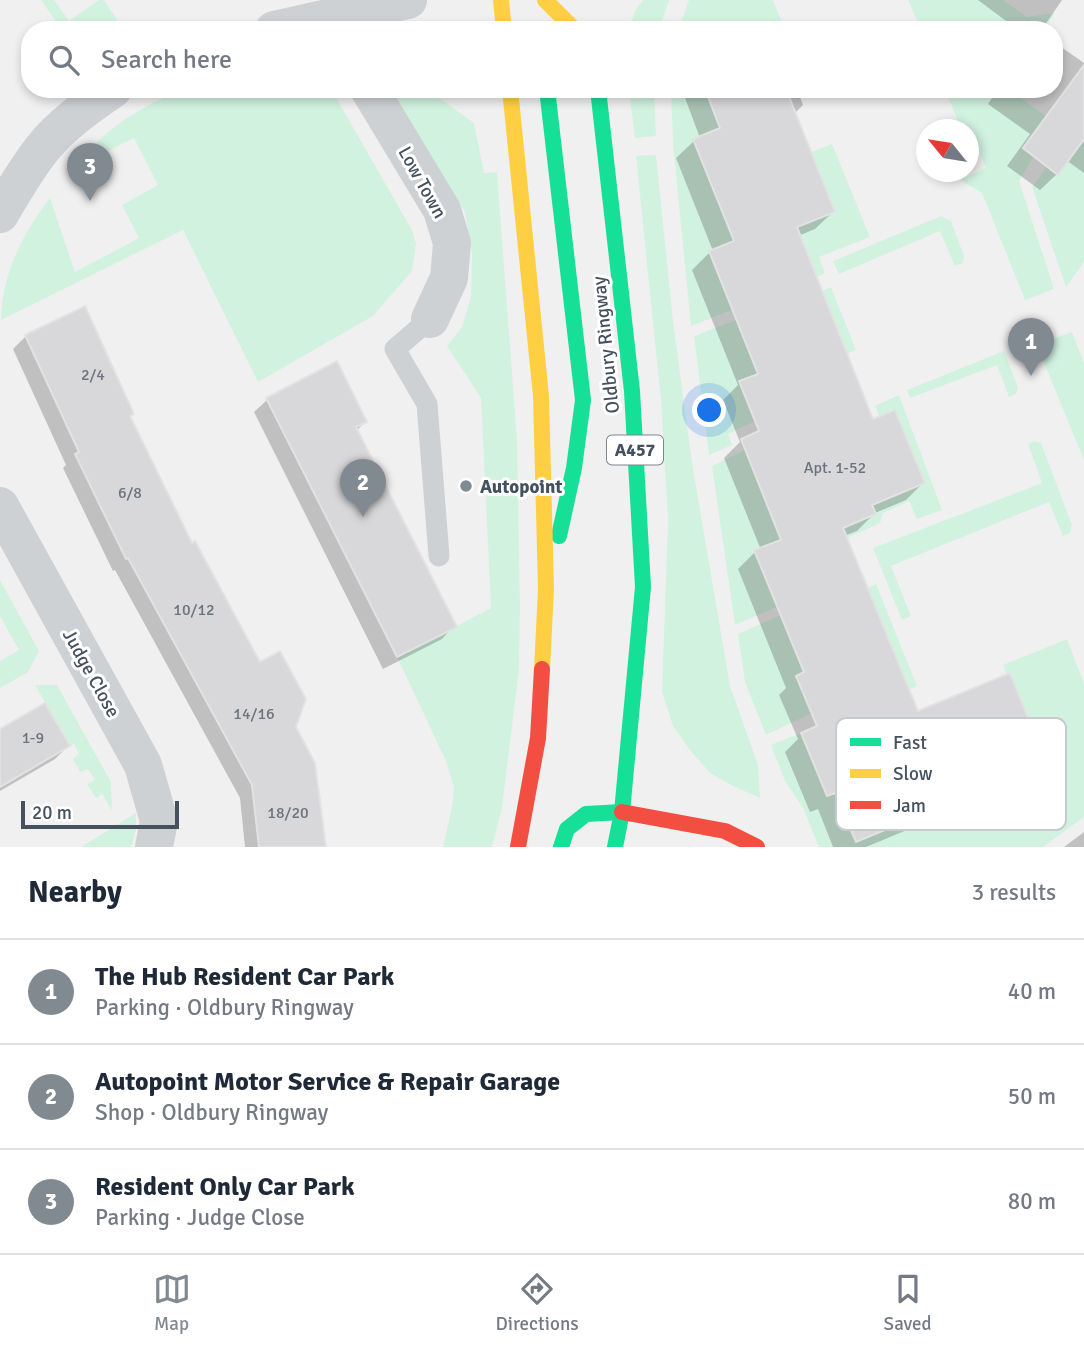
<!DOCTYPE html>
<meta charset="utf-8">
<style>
:root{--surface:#fff;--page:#f2f2f3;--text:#1f2937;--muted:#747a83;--line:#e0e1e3;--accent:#818991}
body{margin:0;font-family:Signika,sans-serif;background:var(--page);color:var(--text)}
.compass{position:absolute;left:916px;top:119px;width:63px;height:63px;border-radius:50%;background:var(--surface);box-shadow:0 4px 10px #0003;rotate:300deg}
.scale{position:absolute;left:21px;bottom:18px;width:158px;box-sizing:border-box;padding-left:7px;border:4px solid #45515e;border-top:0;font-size:19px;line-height:24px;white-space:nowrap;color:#45515e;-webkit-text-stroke:5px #fff;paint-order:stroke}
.you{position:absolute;left:710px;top:411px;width:24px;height:24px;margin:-18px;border:5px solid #fff;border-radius:50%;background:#1a73e8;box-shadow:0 0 0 10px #1a73e833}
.badge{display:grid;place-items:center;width:46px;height:46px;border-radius:50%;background:var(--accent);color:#fff;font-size:23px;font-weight:700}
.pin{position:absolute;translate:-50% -58px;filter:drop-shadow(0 2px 4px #0008)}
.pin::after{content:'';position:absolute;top:37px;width:24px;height:21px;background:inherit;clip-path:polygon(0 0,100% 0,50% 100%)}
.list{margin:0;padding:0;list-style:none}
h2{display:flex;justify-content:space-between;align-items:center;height:91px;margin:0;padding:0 28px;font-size:30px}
h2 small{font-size:23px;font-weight:400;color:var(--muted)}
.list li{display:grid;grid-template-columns:46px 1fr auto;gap:21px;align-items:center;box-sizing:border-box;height:105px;padding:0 28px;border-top:2px solid var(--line)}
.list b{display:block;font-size:26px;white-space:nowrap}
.list p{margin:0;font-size:23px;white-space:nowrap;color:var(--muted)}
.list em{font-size:23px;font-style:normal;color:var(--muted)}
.icon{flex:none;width:38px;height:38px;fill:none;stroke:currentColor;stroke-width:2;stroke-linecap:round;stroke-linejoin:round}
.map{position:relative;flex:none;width:1084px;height:847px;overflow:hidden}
.search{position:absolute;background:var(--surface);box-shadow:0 4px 10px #0003;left:21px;right:21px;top:21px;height:77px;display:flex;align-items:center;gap:18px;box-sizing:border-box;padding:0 24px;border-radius:28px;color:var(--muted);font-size:26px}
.sheet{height:406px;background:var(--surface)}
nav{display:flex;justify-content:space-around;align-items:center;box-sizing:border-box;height:98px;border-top:2px solid var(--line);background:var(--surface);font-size:19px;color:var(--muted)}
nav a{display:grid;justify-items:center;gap:4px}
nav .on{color:var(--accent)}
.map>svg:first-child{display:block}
.green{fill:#d2f2e0}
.shadow{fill:#0003}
.building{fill:#d8d8da;stroke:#e2e2e3;stroke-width:2}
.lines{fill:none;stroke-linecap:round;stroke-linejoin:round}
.lane{stroke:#ced1d4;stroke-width:21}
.street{stroke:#ced1d4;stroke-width:38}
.fast{stroke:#16e098;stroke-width:16}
.slow{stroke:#ffcf43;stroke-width:16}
.jam{stroke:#f24e42;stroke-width:16}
.poi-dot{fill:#818991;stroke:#fff;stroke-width:2.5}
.labels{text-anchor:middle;stroke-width:6;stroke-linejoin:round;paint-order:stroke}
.number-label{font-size:16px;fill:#6b747e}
.shield{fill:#fff;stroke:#7d858e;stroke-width:2}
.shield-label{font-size:18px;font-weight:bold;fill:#45515e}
.street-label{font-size:19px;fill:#45515e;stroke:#fff}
.poi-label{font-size:19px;font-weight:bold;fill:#45515e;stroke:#fff;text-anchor:start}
.key{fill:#fff;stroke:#c7cbcf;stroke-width:2}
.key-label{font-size:19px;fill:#45515e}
</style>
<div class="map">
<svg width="1084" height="847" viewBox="0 0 1084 847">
<rect width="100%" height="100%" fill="#f1f0f0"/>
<g class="green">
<path d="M41,0H54L69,21L99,0H104L122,27L118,30H62Z"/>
<path d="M643,0H669L659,30H628L635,11Z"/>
<path d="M689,0H773L785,30H678Z"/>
<path d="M908,0H1003L1027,17L1055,13L1044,30H921Z"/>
<path d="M185,89H331L412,230L416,244L412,271L373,316L258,382L183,230L1,320C2,273 22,235 50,198L75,272L139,238L122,205L158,185L134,138L100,155H95L90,150C113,123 152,101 185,89Z"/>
<path d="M389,89H427L474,123L484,173L497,172L517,440L520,607L519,669L502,808L492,847H443L452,807L454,788L446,761L397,657L491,608L481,398L447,346L462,327L471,297L472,254L465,212Z"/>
<path d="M629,89H654L656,136L635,138Z"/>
<path d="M671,89H705L720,128L693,140L718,203L749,235L709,251L732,310L691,326L673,145Z"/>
<path d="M945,89H1008L1057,124L1041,123L1023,149L1033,157L1019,181L1054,289L1025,300L982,193L960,180L986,168L977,145L969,148L968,130L961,129Z"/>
<path d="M1071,135L1084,144V262L1066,287L1032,187L1047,167L1057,174Z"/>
<path d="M832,144L870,237L819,257L825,273L817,277L797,227L835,212L811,152Z"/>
<path d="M656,155L673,321L692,463L730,686L758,765L760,798L733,786L710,773L690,750L673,726L662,692L668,519L661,401L636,156Z"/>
<path d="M941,216L951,221L964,256L963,263L955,266L940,231L839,274L833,261Z"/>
<path d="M831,287L856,350L827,363L822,291Z"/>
<path d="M736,320L758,374L739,381L755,421L728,434L732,445L709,455L694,336Z"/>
<path d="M1072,332L1084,363V460L1035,341L1051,334L1053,339Z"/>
<path d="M1004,351L1018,387L1016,394L1009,397L997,365L910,398L907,390Z"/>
<path d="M899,395L942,510L917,519L909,501L883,513L880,523L847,538L843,527L876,514L872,505L925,483L895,410L879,416L875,406Z"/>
<path d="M1034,441L1041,443L1072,525L1070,533L1063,536L1049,502L891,566L911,616L902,620L873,548L1042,483L1028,444Z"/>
<path d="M745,450L765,500L790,536L755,551L777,607L735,625L712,466Z"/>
<path d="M0,580L39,651L28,672L0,688V661L19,650L0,616Z"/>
<path d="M876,584L917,686L900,694L891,646L868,588Z"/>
<path d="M781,615L804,672L796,676L812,713L766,735L745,682L738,634Z"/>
<path d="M1067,639L1084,684V817L1043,847H819L803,808L785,781L771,745L801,733L827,795L835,793L856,842L938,808L936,802L984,782L979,770L1039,745L1010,674L1007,675L1003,665Z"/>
<path d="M35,685H57L111,782L112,811L102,794L96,798L87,784L95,780L88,769L80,772L73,759L79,754L74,744L70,746Z"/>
<path d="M136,813V830L131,847H81Z"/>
</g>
<g class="shadow">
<path d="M978,0H1062L1047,22L1039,30H1018Z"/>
<path d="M1054,42L1084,63V173L1066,160L1057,174L1040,190L1007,166L1030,134L988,104L998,89H1054Z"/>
<path d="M694,89H797L803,105L794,114L833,212L815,229L798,236L872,421L923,483L906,500L875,513L857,531L844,536L917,713L1037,744L1020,762L981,778L982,782L965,799L931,813L919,825L866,847H833L818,809L810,812L785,752L798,739L779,695L786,688L738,569L755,552L761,550L724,458L740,442L723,400L738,385L692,270L710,252L713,251L676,158L694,141L700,138L685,98Z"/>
<path d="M84,309L128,417L191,545L294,727L324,847H245L240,798L115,570L113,571L63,468L66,465L13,349L26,336Z"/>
<path d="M336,364L365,422L356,431L454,626L442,639L383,669L254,412L267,400Z"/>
<path d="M0,731L68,746L55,759L0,791Z"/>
<path d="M1084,832V847H1064Z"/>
</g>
<g class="building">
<path d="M1084,65V139L1058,175L1023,148Z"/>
<path d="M705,89H786L835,212L797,227L873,419L895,410L925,483L872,505L876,514L843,528L918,711L1010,673L1039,745L979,770L984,782L936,802L938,808L856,842L835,793L827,796L801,733L817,726L796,676L804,672L754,550L781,540L741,439L759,431L739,381L758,374L709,251L734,241L693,139L720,128Z"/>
<path d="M85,306L134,414L130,416L192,543L195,541L260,662L280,651L306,699L296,727L315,763L326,847H259L252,785L128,558L126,559L75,454L79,452L25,335Z"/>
<path d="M337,361L367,422L356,427L457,627L397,657L266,398Z"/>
<path d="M45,703L70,746L0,787V729Z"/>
</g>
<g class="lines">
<path class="lane" d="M430,319L395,349L427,404L439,556"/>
<g class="street">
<path d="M274,30L408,0"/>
<path d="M369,89L442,210L452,243L449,278L430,319"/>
<path d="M0,214C13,192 26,169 42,149C61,125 88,106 113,89"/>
<path d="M0,506L143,765L159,821L154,847"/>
</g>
<g class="fast">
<path d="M547,89L583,400L574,468L559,536"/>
<path d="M598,89L632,391L643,587L622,812L615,847"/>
<path d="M561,847L567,829L586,814L622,812"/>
</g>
<g class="slow">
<path d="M501,0L504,30"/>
<path d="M545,0L575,30"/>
<path d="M510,89L541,396L546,589L542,669"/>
</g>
<g class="jam">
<path d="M622,812L725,831L757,847"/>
<path d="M518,847L538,738L542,669"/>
</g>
</g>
<circle class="poi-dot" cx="466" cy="486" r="7"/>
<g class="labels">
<g class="number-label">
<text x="93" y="380">2/4</text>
<text x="835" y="473">Apt. 1-52</text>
<text x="130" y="498">6/8</text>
<text x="194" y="615">10/12</text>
<text x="254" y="719">14/16</text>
<text x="33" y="743">1-9</text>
<text x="288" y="818">18/20</text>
</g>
<rect class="shield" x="607" y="435.5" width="56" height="29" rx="5"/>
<g class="shield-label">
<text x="635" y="456">A457</text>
</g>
<g class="street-label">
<text transform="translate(423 182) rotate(61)" y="7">Low Town</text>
<text transform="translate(605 345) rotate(-96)" y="7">Oldbury Ringway</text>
<text transform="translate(92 673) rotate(61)" y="7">Judge Close</text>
</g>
<g class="poi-label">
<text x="480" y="493">Autopoint</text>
</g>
</g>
<rect x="836" y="718" width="230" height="112" rx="10" class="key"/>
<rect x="850" y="738" width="31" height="8" fill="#16e098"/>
<rect x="850" y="769" width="31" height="9" fill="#ffcf43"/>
<rect x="850" y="801" width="31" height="8" fill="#f24e42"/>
<g class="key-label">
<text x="893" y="749">Fast</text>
<text x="893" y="780">Slow</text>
<text x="893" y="812">Jam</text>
</g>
</svg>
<svg class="compass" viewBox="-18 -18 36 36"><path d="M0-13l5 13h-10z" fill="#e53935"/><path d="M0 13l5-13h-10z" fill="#747a83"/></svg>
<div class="scale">20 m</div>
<div class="you"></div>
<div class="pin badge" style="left:1031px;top:376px">1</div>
<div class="pin badge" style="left:363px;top:517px">2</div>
<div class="pin badge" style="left:90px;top:201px">3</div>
<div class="search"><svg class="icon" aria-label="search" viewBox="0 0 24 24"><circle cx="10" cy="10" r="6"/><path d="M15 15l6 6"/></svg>Search here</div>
</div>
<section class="sheet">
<h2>Nearby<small>3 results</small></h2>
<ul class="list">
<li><span class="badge">1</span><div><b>The Hub Resident Car Park</b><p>Parking · Oldbury Ringway</p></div><em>40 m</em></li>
<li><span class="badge">2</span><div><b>Autopoint Motor Service &amp; Repair Garage</b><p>Shop · Oldbury Ringway</p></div><em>50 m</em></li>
<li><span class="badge">3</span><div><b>Resident Only Car Park</b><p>Parking · Judge Close</p></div><em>80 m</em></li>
</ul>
</section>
<nav>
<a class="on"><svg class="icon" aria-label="map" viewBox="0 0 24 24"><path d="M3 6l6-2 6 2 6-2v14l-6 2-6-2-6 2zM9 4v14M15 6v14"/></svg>Map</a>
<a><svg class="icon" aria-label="directions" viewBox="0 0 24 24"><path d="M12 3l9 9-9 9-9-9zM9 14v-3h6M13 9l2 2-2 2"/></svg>Directions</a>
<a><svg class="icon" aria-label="saved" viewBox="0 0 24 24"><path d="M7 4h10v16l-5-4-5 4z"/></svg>Saved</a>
</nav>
